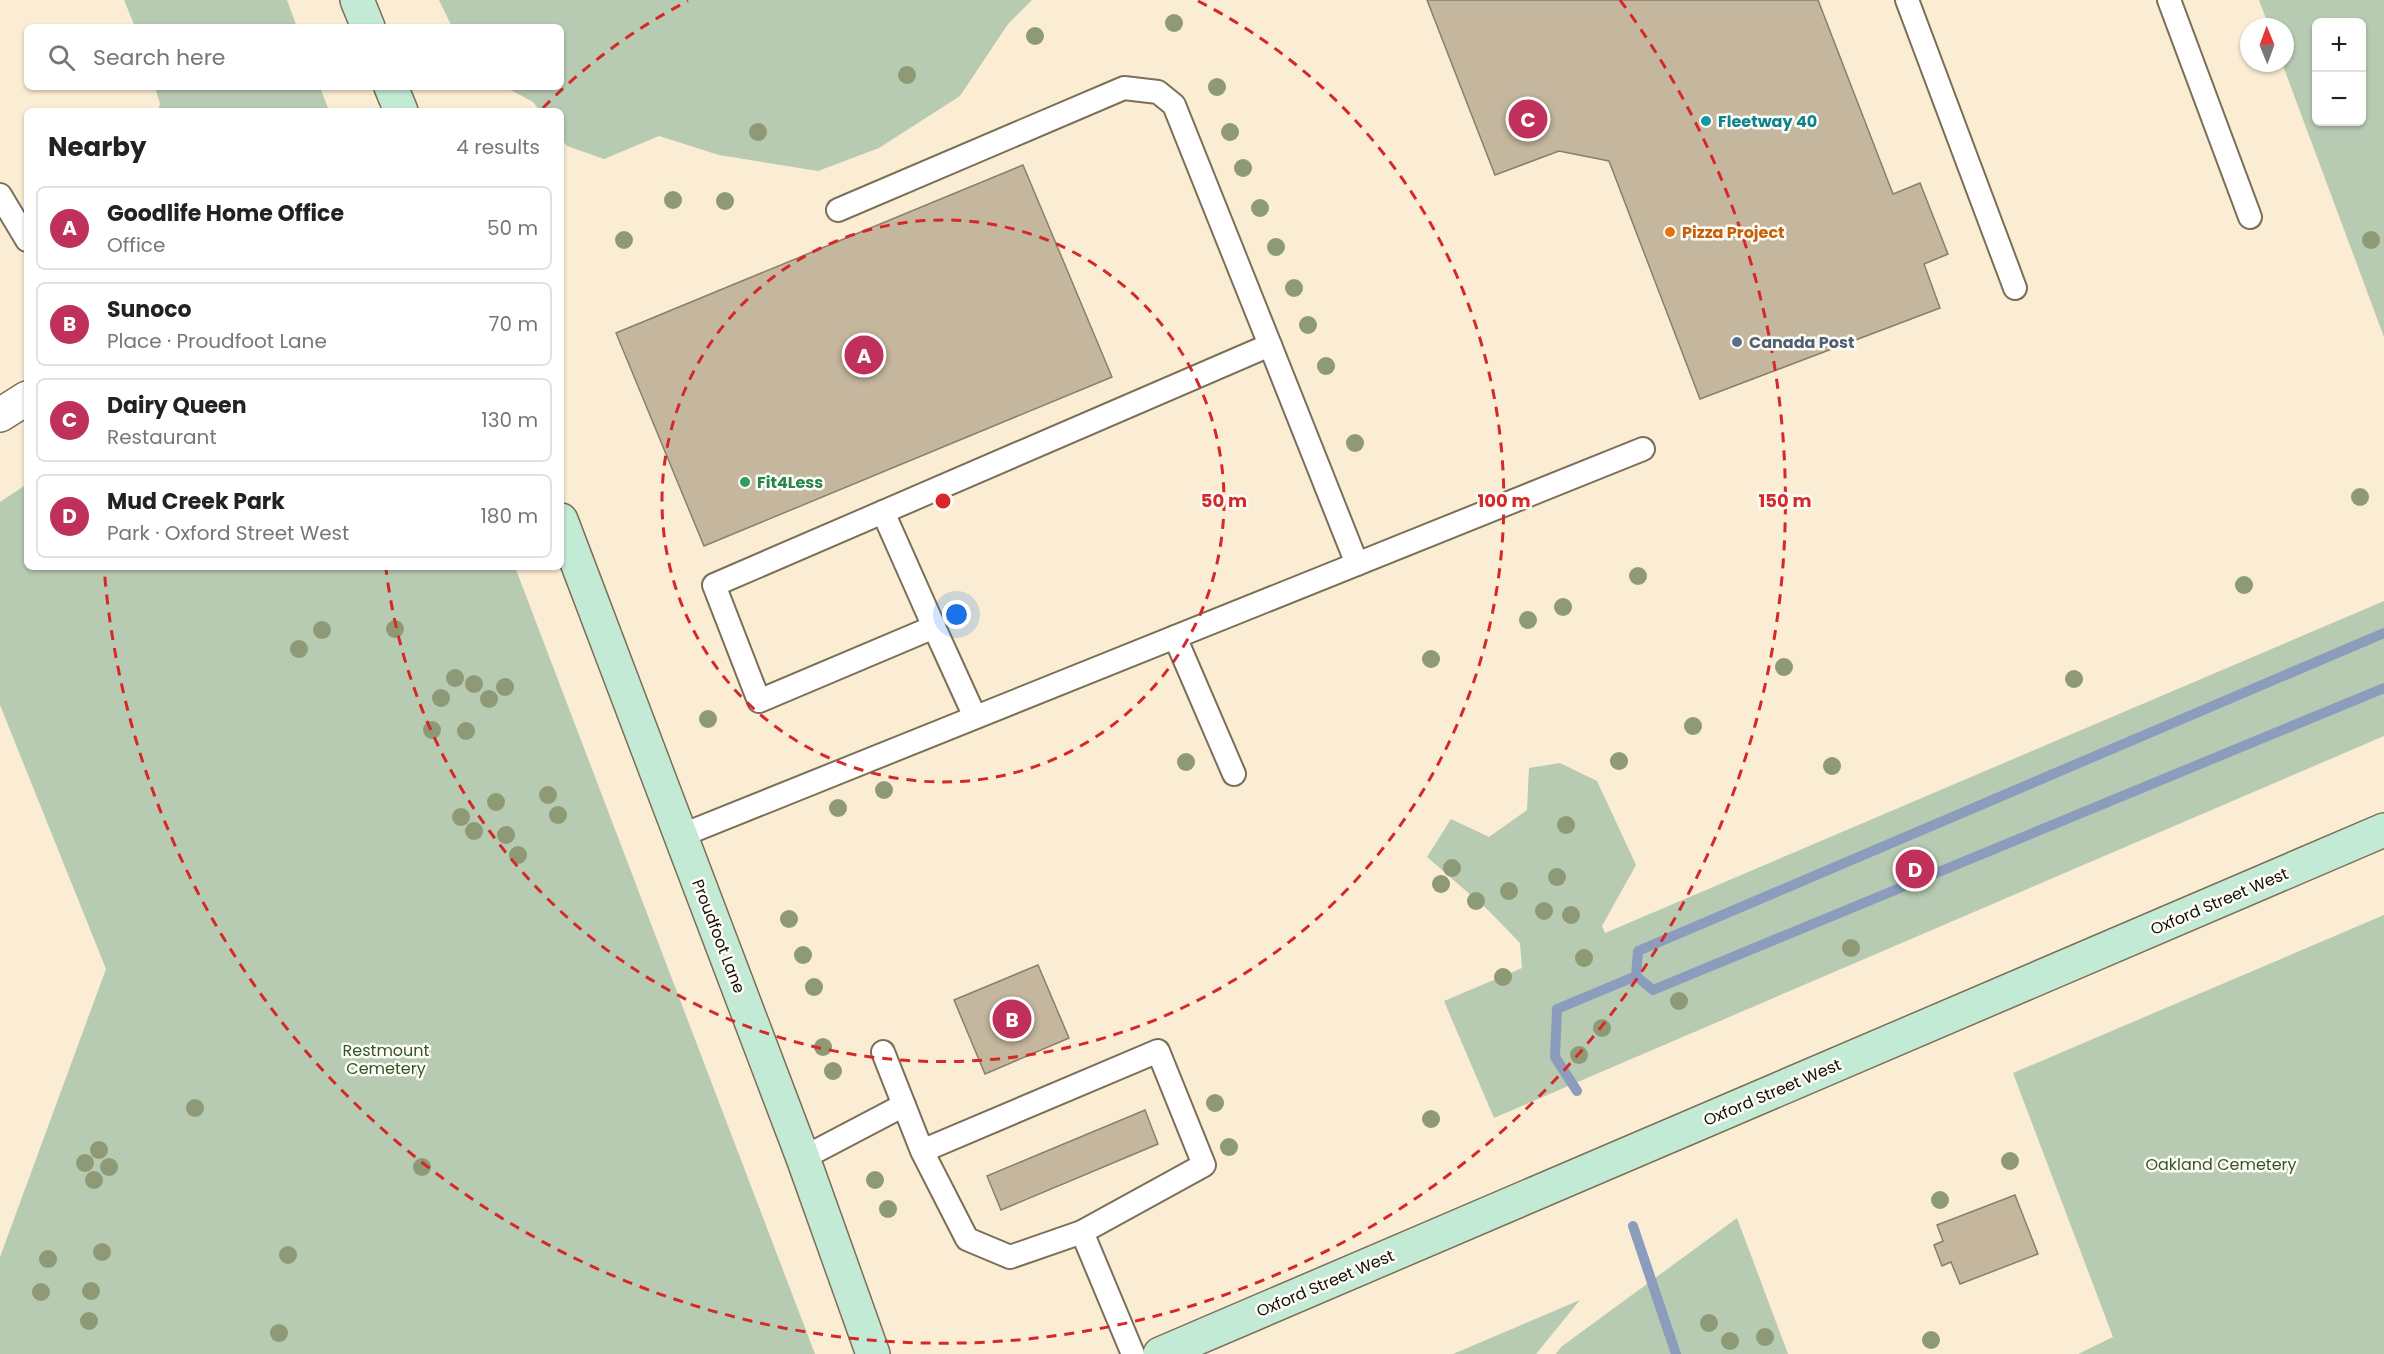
<!DOCTYPE html>
<meta charset="utf-8">
<style>
:root{--surface:#fff;--page:#f6f6f6;--text:#222;--muted:#767676;--line:#e0e0e0;--accent:#bf305b}
body{margin:0;font-family:Poppins,sans-serif;background:var(--page);color:var(--text)}
.controls{position:absolute;right:18px;top:18px;display:grid;overflow:hidden;border-radius:9px;box-shadow:0 2px 4px #0004}
.controls button{width:54px;height:54px;display:grid;place-items:center;padding:0;border:0;border-bottom:2px solid var(--line);background:var(--surface);color:var(--text);font:30px sans-serif}
.compass{position:absolute;left:2240px;top:18px;width:54px;height:54px;border-radius:50%;background:var(--surface);box-shadow:0 2px 4px #0004;rotate:359deg}
.you{position:absolute;left:957px;top:615px;width:21px;height:21px;margin:-15px;border:4px solid #fff;border-radius:50%;background:#1a73e8;box-shadow:0 0 0 9px #1a73e833}
.badge{display:grid;place-items:center;width:39px;height:39px;border-radius:50%;background:var(--accent);color:#fff;font-size:20px;font-weight:700}
.pin{position:absolute;translate:-50% -50%;border:3px solid #fff;box-shadow:0 2px 6px #0006}
.list{margin:0;padding:0;list-style:none}
h2{display:flex;justify-content:space-between;align-items:center;height:78px;margin:0;padding:0 24px;font-size:26px}
h2 small{font-size:20px;font-weight:400;color:var(--muted)}
.list li{display:grid;grid-template-columns:39px 1fr auto;gap:18px;align-items:center;box-sizing:border-box;height:84px;margin:0 12px 12px;padding:0 12px;border:2px solid var(--line);border-radius:9px}
.list b{display:block;font-size:22px;white-space:nowrap}
.list p{margin:0;font-size:20px;white-space:nowrap;color:var(--muted)}
.list em{font-size:20px;font-style:normal;color:var(--muted)}
.icon{flex:none;width:33px;height:33px;fill:none;stroke:currentColor;stroke-width:2;stroke-linecap:round;stroke-linejoin:round}
.map{position:relative;flex:none;width:2384px;height:1354px;overflow:hidden}
.search{position:absolute;background:var(--surface);box-shadow:0 2px 4px #0004;left:24px;top:24px;width:540px;height:66px;display:flex;align-items:center;gap:15px;box-sizing:border-box;padding:0 21px;border-radius:9px;color:var(--muted);font-size:22px}
.panel{position:absolute;background:var(--surface);box-shadow:0 2px 4px #0004;left:24px;top:108px;width:540px;height:462px;border-radius:9px}
.map>svg:first-child{display:block}
.green{fill:#b7cab2;fill-rule:evenodd}
.lines{fill:none;stroke-linecap:round;stroke-linejoin:round}
.stream{stroke:#8c9cbd;stroke-width:10}
.building{fill:#c5b79e;stroke:#8b7f67;stroke-width:1.5}
.lane-casing{stroke:#7c6f58;stroke-width:26}
.street-casing{stroke:#7c6f58;stroke-width:36}
.secondary-casing{stroke:#7c6f58;stroke-width:36}
.lane{stroke:#fff;stroke-width:22}
.street{stroke:#fff;stroke-width:33}
.secondary{stroke:#c3ead5;stroke-width:33}
.tree{fill:#8d9a75}
.ring{fill:none;stroke:#d62828;stroke-width:3;stroke-dasharray:10 8}
.culture-dot{fill:#0f9aa8;stroke:#fefcf6;stroke-width:2}
.food-dot{fill:#e8710a;stroke:#fefcf6;stroke-width:2}
.service-dot{fill:#5c6f8a;stroke:#fefcf6;stroke-width:2}
.leisure-dot{fill:#2e9e5b;stroke:#fefcf6;stroke-width:2}
.labels{text-anchor:middle;stroke-width:5;stroke-linejoin:round;paint-order:stroke}
.culture-label{font-size:16px;font-weight:bold;fill:#0d838f;stroke:#fefcf6;text-anchor:start}
.food-label{font-size:16px;font-weight:bold;fill:#c56008;stroke:#fefcf6;text-anchor:start}
.service-label{font-size:16px;font-weight:bold;fill:#4e5e75;stroke:#fefcf6;text-anchor:start}
.leisure-label{font-size:16px;font-weight:bold;fill:#27864d;stroke:#fefcf6;text-anchor:start}
.street-label{font-size:16px;fill:#140f07;stroke:#fefcf6}
.park-label{font-size:16px;fill:#335628;stroke:#fefcf6}
.centre{fill:#d62828;stroke:#fefcf6;stroke-width:3}
.ring-label{font-size:18px;text-anchor:middle;font-weight:bold;fill:#d62828;stroke:#fefcf6;stroke-width:5;stroke-linejoin:round;paint-order:stroke}
</style>
<div class="map">
<svg width="2384" height="1354" viewBox="0 0 2384 1354">
<rect width="100%" height="100%" fill="#fbedd3"/>
<g class="green">
<path d="M124,0H287L297,27H135Z"/>
<path d="M439,0H1032L1008,24L960,96L879,148L818,171L719,155L659,136L604,159L567,146L561,138V111H540L533,102L505,87H561V27H452Z"/>
<path d="M2259,0H2384V337L2282,63H2285V27H2269ZM2316,22H2362V122H2316Z"/>
<path d="M155,87H320L329,111H158L160,104Z"/>
<path d="M27,484V567H515L815,1354H0V1257L106,969L0,705V502Z"/>
<path d="M2384,601V736L1494,1118L1444,1001L1522,968L1520,943L1488,910L1427,857L1451,819L1489,837L1527,810L1529,768L1560,763L1597,781L1636,865L1602,926L1605,933Z"/>
<path d="M2384,915V1354H2078L2113,1337L2013,1073Z"/>
<path d="M1737,1218L1788,1354H1556L1561,1347Z"/>
<path d="M1580,1300L1536,1354H1453Z"/>
</g>
<g class="lines">
<g class="stream">
<path d="M1636,976L1638,951L2384,633"/>
<path d="M1636,976L1653,990L2384,688"/>
<path d="M1577,1091L1555,1057L1557,1009L1636,976"/>
<path d="M1633,1226L1676,1354"/>
</g>
</g>
<g class="building">
<path d="M1427,0H1818L1893,194L1920,183L1948,254L1924,264L1940,308L1700,399L1609,161L1559,151L1495,175Z"/>
<path d="M1023,165L1112,377L704,546L616,333Z"/>
<path d="M1038,965L1069,1038L985,1074L954,1000Z"/>
<path d="M1145,1110L1158,1144L1001,1210L987,1176Z"/>
<path d="M2015,1195L2038,1254L1960,1284L1951,1262L1942,1266L1934,1245L1943,1241L1937,1225Z"/>
</g>
<g class="lines">
<defs>
<g id="lane">
<path d="M1907,0L2015,288"/>
<path d="M2169,0L2250,217"/>
<path d="M0,195L27,240"/>
<path d="M838,210L1124,88L1158,92L1174,105L1270,345"/>
<path d="M883,512L934,627"/>
<path d="M1175,637L1234,774"/>
<path d="M975,717L934,627L759,701L714,585L1270,345L1357,564"/>
<path d="M680,836L1643,449"/>
<path d="M883,1052L922,1151L967,1239L1010,1257L1082,1232L1204,1165L1158,1051L922,1151"/>
<path d="M803,1158L904,1105"/>
<path d="M1082,1232L1133,1354"/>
</g>
<path id="street" d="M0,415L27,398"/>
<g id="secondary">
<path d="M357,0L368,27"/>
<path d="M391,87L401,111"/>
<path d="M561,520L803,1158L873,1354"/>
<path d="M1160,1354L2384,830"/>
</g>
</defs>
<use href="#lane" class="lane-casing"/>
<use href="#street" class="street-casing"/>
<use href="#secondary" class="secondary-casing"/>
<use href="#lane" class="lane"/>
<use href="#street" class="street"/>
<use href="#secondary" class="secondary"/>
</g>
<g class="tree">
<circle cx="1174" cy="23" r="9"/>
<circle cx="1035" cy="36" r="9"/>
<circle cx="907" cy="75" r="9"/>
<circle cx="1217" cy="87" r="9"/>
<circle cx="758" cy="132" r="9"/>
<circle cx="1230" cy="132" r="9"/>
<circle cx="1243" cy="168" r="9"/>
<circle cx="673" cy="200" r="9"/>
<circle cx="725" cy="201" r="9"/>
<circle cx="1260" cy="208" r="9"/>
<circle cx="624" cy="240" r="9"/>
<circle cx="2371" cy="240" r="9"/>
<circle cx="1276" cy="247" r="9"/>
<circle cx="1294" cy="288" r="9"/>
<circle cx="1308" cy="325" r="9"/>
<circle cx="1326" cy="366" r="9"/>
<circle cx="1355" cy="443" r="9"/>
<circle cx="2360" cy="497" r="9"/>
<circle cx="1638" cy="576" r="9"/>
<circle cx="2244" cy="585" r="9"/>
<circle cx="1563" cy="607" r="9"/>
<circle cx="1528" cy="620" r="9"/>
<circle cx="395" cy="629" r="9"/>
<circle cx="322" cy="630" r="9"/>
<circle cx="299" cy="649" r="9"/>
<circle cx="1431" cy="659" r="9"/>
<circle cx="1784" cy="667" r="9"/>
<circle cx="455" cy="678" r="9"/>
<circle cx="2074" cy="679" r="9"/>
<circle cx="474" cy="684" r="9"/>
<circle cx="505" cy="687" r="9"/>
<circle cx="441" cy="698" r="9"/>
<circle cx="489" cy="699" r="9"/>
<circle cx="708" cy="719" r="9"/>
<circle cx="1693" cy="726" r="9"/>
<circle cx="432" cy="730" r="9"/>
<circle cx="466" cy="731" r="9"/>
<circle cx="1619" cy="761" r="9"/>
<circle cx="1186" cy="762" r="9"/>
<circle cx="1832" cy="766" r="9"/>
<circle cx="884" cy="790" r="9"/>
<circle cx="548" cy="795" r="9"/>
<circle cx="496" cy="802" r="9"/>
<circle cx="838" cy="808" r="9"/>
<circle cx="558" cy="815" r="9"/>
<circle cx="461" cy="817" r="9"/>
<circle cx="1566" cy="825" r="9"/>
<circle cx="474" cy="831" r="9"/>
<circle cx="506" cy="835" r="9"/>
<circle cx="518" cy="855" r="9"/>
<circle cx="1452" cy="868" r="9"/>
<circle cx="1557" cy="877" r="9"/>
<circle cx="1441" cy="884" r="9"/>
<circle cx="1509" cy="891" r="9"/>
<circle cx="1476" cy="901" r="9"/>
<circle cx="1544" cy="911" r="9"/>
<circle cx="1571" cy="915" r="9"/>
<circle cx="789" cy="919" r="9"/>
<circle cx="1851" cy="948" r="9"/>
<circle cx="803" cy="955" r="9"/>
<circle cx="1584" cy="958" r="9"/>
<circle cx="1503" cy="977" r="9"/>
<circle cx="814" cy="987" r="9"/>
<circle cx="1679" cy="1001" r="9"/>
<circle cx="1602" cy="1028" r="9"/>
<circle cx="823" cy="1047" r="9"/>
<circle cx="1579" cy="1055" r="9"/>
<circle cx="833" cy="1071" r="9"/>
<circle cx="1215" cy="1103" r="9"/>
<circle cx="195" cy="1108" r="9"/>
<circle cx="1431" cy="1119" r="9"/>
<circle cx="1229" cy="1147" r="9"/>
<circle cx="99" cy="1150" r="9"/>
<circle cx="2010" cy="1161" r="9"/>
<circle cx="85" cy="1163" r="9"/>
<circle cx="109" cy="1167" r="9"/>
<circle cx="422" cy="1167" r="9"/>
<circle cx="94" cy="1180" r="9"/>
<circle cx="875" cy="1180" r="9"/>
<circle cx="1940" cy="1200" r="9"/>
<circle cx="888" cy="1209" r="9"/>
<circle cx="102" cy="1252" r="9"/>
<circle cx="288" cy="1255" r="9"/>
<circle cx="48" cy="1259" r="9"/>
<circle cx="91" cy="1291" r="9"/>
<circle cx="41" cy="1292" r="9"/>
<circle cx="89" cy="1321" r="9"/>
<circle cx="1709" cy="1323" r="9"/>
<circle cx="279" cy="1333" r="9"/>
<circle cx="1765" cy="1337" r="9"/>
<circle cx="1931" cy="1340" r="9"/>
<circle cx="1730" cy="1341" r="9"/>
</g>
<g class="ring">
<circle cx="943" cy="501" r="281"/>
<path d="M543 108A561 561 0 0 1 688 1M1198 1A561 561 0 1 1 386 569"/>
<path d="M1620 0A842 842 0 1 1 104 567"/>
</g>
<circle class="culture-dot" cx="1706" cy="121" r="6"/>
<circle class="food-dot" cx="1670" cy="232" r="6"/>
<circle class="service-dot" cx="1737" cy="342" r="6"/>
<circle class="leisure-dot" cx="745" cy="482" r="6"/>
<g class="labels">
<g class="culture-label">
<text x="1718" y="127">Fleetway 40</text>
</g>
<g class="food-label">
<text x="1682" y="238">Pizza Project</text>
</g>
<g class="service-label">
<text x="1749" y="348">Canada Post</text>
</g>
<g class="leisure-label">
<text x="757" y="488">Fit4Less</text>
</g>
<g class="street-label">
<text transform="translate(2219 901) rotate(-23)" y="6">Oxford Street West</text>
<text transform="translate(719 936) rotate(69)" y="6">Proudfoot Lane</text>
<text transform="translate(1772 1092) rotate(-23)" y="6">Oxford Street West</text>
<text transform="translate(1325 1283) rotate(-23)" y="6">Oxford Street West</text>
</g>
<g class="park-label">
<text x="386" y="1056">Restmount<tspan x="386" dy="18">Cemetery</tspan></text>
<text x="2221" y="1170">Oakland Cemetery</text>
</g>
</g>
<circle cx="943" cy="501" r="9" class="centre"/>
<g class="ring-label">
<text x="1224" y="507">50 m</text>
<text x="1504" y="507">100 m</text>
<text x="1785" y="507">150 m</text>
</g>
</svg>
<div class="controls">
<button>+</button>
<button>−</button>
</div>
<svg class="compass" viewBox="-18 -18 36 36"><path d="M0-13l5 13h-10z" fill="#e53935"/><path d="M0 13l5-13h-10z" fill="#767676"/></svg>
<div class="you"></div>
<div class="pin badge" style="left:864px;top:355px">A</div>
<div class="pin badge" style="left:1012px;top:1019px">B</div>
<div class="pin badge" style="left:1528px;top:119px">C</div>
<div class="pin badge" style="left:1915px;top:869px">D</div>
<div class="search"><svg class="icon" aria-label="search" viewBox="0 0 24 24"><circle cx="10" cy="10" r="6"/><path d="M15 15l6 6"/></svg>Search here</div>
<section class="panel">
<h2>Nearby<small>4 results</small></h2>
<ul class="list">
<li><span class="badge">A</span><div><b>Goodlife Home Office</b><p>Office</p></div><em>50 m</em></li>
<li><span class="badge">B</span><div><b>Sunoco</b><p>Place · Proudfoot Lane</p></div><em>70 m</em></li>
<li><span class="badge">C</span><div><b>Dairy Queen</b><p>Restaurant</p></div><em>130 m</em></li>
<li><span class="badge">D</span><div><b>Mud Creek Park</b><p>Park · Oxford Street West</p></div><em>180 m</em></li>
</ul>
</section>
</div>
